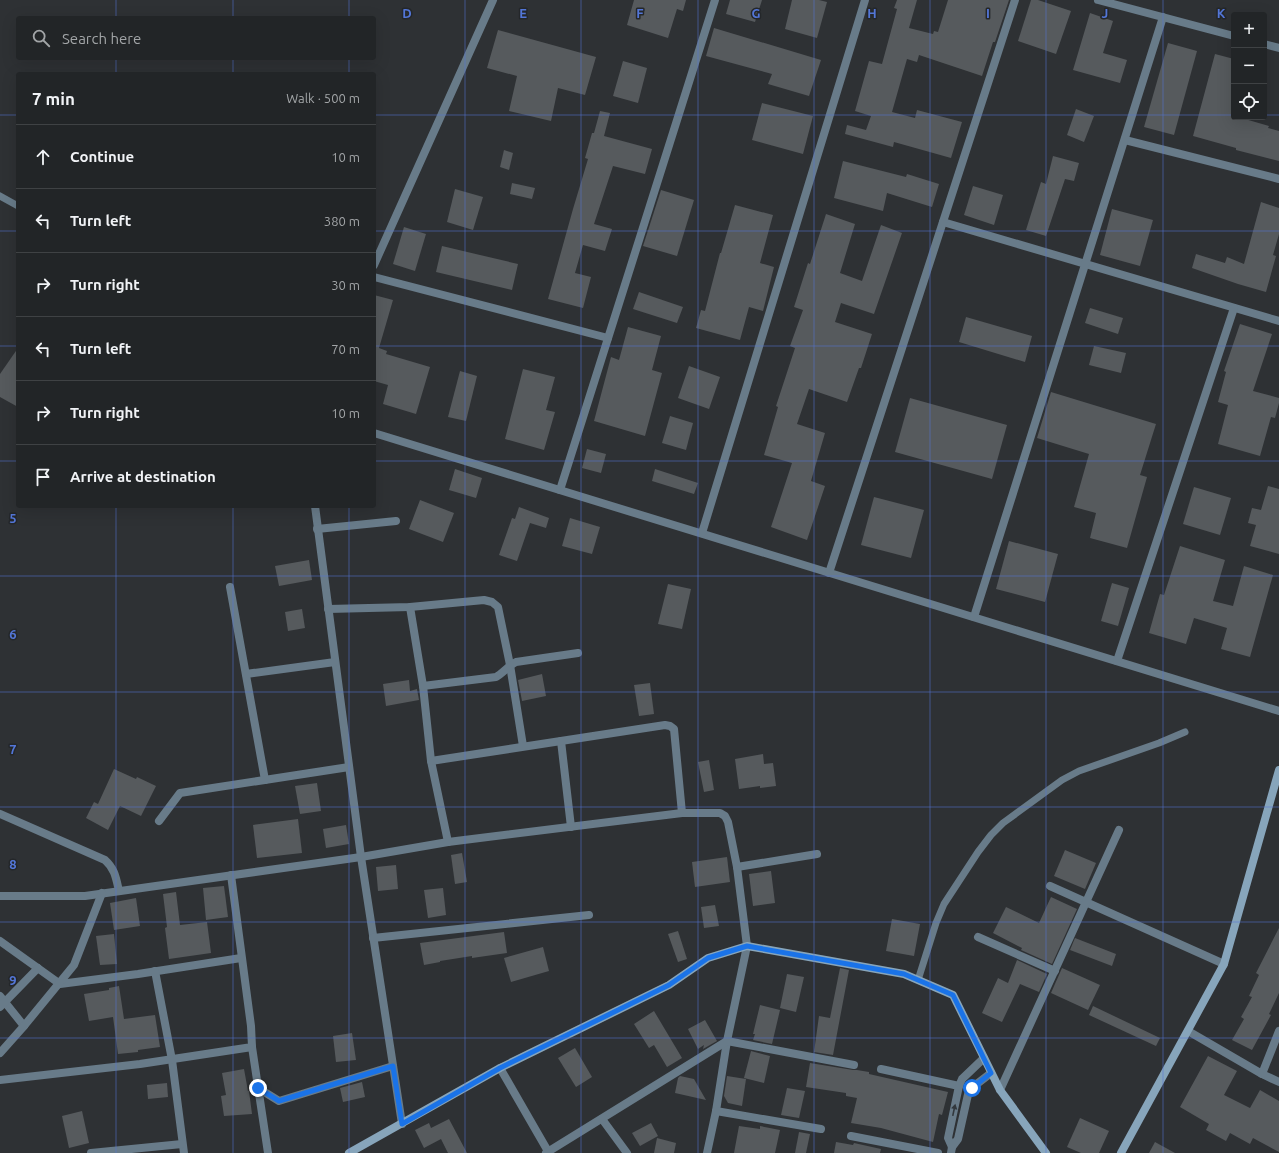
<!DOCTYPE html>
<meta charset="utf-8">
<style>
:root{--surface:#222527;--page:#2a2d2f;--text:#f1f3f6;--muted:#a2a5a7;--line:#3f4244}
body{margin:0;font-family:Ubuntu,sans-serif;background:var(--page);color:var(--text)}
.controls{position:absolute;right:12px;top:12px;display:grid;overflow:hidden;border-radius:4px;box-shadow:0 4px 16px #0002}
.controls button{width:36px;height:36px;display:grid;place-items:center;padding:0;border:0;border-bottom:1px solid var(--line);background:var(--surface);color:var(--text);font:20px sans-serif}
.stop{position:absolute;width:12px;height:12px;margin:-9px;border:3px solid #1a73e8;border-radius:50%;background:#fff}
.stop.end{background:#1a73e8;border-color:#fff;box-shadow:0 1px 4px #0008}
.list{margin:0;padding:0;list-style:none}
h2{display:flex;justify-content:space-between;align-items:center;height:52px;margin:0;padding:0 16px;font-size:17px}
h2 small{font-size:13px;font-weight:400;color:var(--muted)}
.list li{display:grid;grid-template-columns:26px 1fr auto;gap:12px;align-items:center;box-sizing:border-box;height:64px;padding:0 16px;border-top:1px solid var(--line)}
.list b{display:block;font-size:15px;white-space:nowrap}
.list em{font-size:13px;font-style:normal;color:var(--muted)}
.icon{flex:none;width:22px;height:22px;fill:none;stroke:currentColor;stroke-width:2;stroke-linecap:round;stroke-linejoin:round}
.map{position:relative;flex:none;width:1279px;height:1153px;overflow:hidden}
.search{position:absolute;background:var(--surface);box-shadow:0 4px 16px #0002;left:16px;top:16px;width:360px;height:44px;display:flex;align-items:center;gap:10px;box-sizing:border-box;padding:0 14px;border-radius:4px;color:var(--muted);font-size:15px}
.panel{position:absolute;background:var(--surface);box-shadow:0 4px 16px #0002;left:16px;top:72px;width:360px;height:436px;border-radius:4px}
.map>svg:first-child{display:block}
.building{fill:#565a5d}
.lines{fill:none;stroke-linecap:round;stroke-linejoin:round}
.lane{stroke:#687b89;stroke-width:7}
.street{stroke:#687b89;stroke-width:8}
.secondary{stroke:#87a5bb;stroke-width:8}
.oneway{fill:#32383d}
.route{stroke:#1a73e8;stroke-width:5}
.grid{fill:none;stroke:#5376d7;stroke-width:1;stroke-opacity:0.55}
.grid-label{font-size:13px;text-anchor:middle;font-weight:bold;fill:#5376d7;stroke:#24272a;stroke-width:3;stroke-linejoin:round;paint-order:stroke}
</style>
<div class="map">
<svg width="1279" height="1153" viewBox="0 0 1279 1153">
<rect width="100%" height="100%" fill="#2e3134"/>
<g class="building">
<path d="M634,0H686L683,11L677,9L668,38L627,25Z"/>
<path d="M730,0H762L755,22L726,14Z"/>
<path d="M792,0H819L827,2L817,38L785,29Z"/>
<path d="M897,0H917L909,28L933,34L934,31L938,32L948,0H1009L995,42H993L982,76L919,55L917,62L907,59L892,112L915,118L917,110L962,122L951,158L894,142L893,147L845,134L847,125L866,130L871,116L855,111L869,61L882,64L897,9L894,8Z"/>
<path d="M1031,0H1038L1071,11L1056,54L1018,41Z"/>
<path d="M1090,13L1113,21L1103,53L1127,60L1120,83L1073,70Z"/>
<path d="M714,28L821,60L809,96L768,84L772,74L706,56Z"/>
<path d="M498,30L596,57L585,95L558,88L551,121L509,111L517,76L487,68Z"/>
<path d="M1168,43L1197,51L1174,135L1144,127Z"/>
<path d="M1215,54L1234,59V117H1238L1269,126L1268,128L1279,131V161L1236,150V148L1193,136Z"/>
<path d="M623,61L647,68L638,103L613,96Z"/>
<path d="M762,103L813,116L803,154L752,140Z"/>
<path d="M1076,109L1094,116L1084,142L1067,135Z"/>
<path d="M600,111L610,113L604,136L652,149L645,174L613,166L594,224L612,229L605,251L583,245L575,273L591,277L583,308L548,299L573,209L588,159L585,158L592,133H594Z"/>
<path d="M504,150L513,153L509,170L500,167Z"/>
<path d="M1053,156L1079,163L1074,181L1065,179L1046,236L1026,230L1041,182L1046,184Z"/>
<path d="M843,161L906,177L907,174L939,184L932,207L887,193L883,211L834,198Z"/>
<path d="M512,183L535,188L532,199L510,194Z"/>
<path d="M973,186L1003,195L994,225L964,215Z"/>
<path d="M455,189L483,197L473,230L447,222Z"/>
<path d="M661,190L694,200L677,256L643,246Z"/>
<path d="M1261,202L1279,208V234L1273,255L1276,256L1266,292L1238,284L1192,268L1196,254L1225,263L1227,257L1244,264Z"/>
<path d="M735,205L773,215L760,263L774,267L763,311L749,307L740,340L696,328L701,310L705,311L720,253H721Z"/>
<path d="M1112,209L1153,220L1140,266L1100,255Z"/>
<path d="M826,214L855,224L840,273L862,281L881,225L902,233L874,314L841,303L835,322L872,334L861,368H859L847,402L809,389L797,424L825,433L811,481L825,486L807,540L771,527L792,463L764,455L778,407L776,406L795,348L790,346L803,310L794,307L808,263L810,264Z"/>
<path d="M404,227L426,234L415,271L393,264Z"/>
<path d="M442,246L518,264L512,290L436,272Z"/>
<path d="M639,292L683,307L677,323L633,309Z"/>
<path d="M374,295L393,300L379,348L387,351L386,354L430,367L416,414L383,404L388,385L374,381Z"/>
<path d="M1090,308L1123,318L1118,334L1085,323Z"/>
<path d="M966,317L1032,336L1025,362L959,342Z"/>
<path d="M1240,324L1272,334L1253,391L1279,398V403L1275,418L1271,417L1260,456L1218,444L1228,405L1218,402L1226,372L1224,371Z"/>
<path d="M628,327L661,336L652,370L662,373L645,436L594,421L611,357L619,360Z"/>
<path d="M1094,346L1126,353L1121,373L1089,365Z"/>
<path d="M18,348V407L0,397V374Z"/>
<path d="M689,366L720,377L709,409L678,398Z"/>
<path d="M523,369L555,377L546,410L555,412L544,450L505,439Z"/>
<path d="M460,371L477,376L466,421L448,417Z"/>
<path d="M1051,392L1156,424L1140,475L1147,477L1127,548L1090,538L1096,513L1074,507L1089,454L1037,438Z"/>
<path d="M910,398L1007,425L992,479L895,452Z"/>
<path d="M670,416L693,423L686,450L662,443Z"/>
<path d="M587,449L606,454L601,473L582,468Z"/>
<path d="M455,469L482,478L476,498L449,490Z"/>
<path d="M655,469L698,483L694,494L652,481Z"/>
<path d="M1268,486L1279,489V554L1250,546L1256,525L1248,523L1252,508L1261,510Z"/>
<path d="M1194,487L1231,498L1220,535L1183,524Z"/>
<path d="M874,497L924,510L911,558L861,545Z"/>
<path d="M420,500L454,513L443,542L409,529Z"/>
<path d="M519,507L549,518L546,528L530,523L517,561L499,555L512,518L515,519Z"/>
<path d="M570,518L600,527L592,554L562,546Z"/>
<path d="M1009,541L1058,554L1045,602L996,589Z"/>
<path d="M1180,546L1225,560L1213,601L1233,606L1244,566L1273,575L1250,657L1221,649L1227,628L1194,618L1186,644L1149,633L1160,594L1164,595Z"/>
<path d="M309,560L312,580L279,586L275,566Z"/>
<path d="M1112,583L1129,588L1118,626L1101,621Z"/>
<path d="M668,584L691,589L682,629L658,624Z"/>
<path d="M302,609L305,628L288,631L285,612Z"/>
<path d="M542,674L546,696L522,701L518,680Z"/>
<path d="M409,680L410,691L417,689L419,700L386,706L383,684Z"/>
<path d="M650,683L654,714L639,716L634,685Z"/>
<path d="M763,754L764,764L773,763L776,786L760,788V786L739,789L735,759Z"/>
<path d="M709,760L714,790L704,792L698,762Z"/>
<path d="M114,769L136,779L137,777L156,786L141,816L120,806L108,830L86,818L94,802L98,804Z"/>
<path d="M317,783L321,811L300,814L295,786Z"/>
<path d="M298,819L302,853L257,858L253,825Z"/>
<path d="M346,825L349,844L326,848L323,829Z"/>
<path d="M1065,850L1096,863L1085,889L1054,876Z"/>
<path d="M462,853L467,882L455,884L451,855Z"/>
<path d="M727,857L730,882L695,887L692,862Z"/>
<path d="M396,865L398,889L378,891L376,867Z"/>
<path d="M771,871L775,903L753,906L749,874Z"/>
<path d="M224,886L228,917L206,920L203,888Z"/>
<path d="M443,888L446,915L428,918L424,890Z"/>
<path d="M176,892L180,925L207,922L211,953L169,959L165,928L167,927L163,894Z"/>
<path d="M1051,897L1077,909L1052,964L1021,950L1022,948L993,933L1006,907L1039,923Z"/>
<path d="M136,898L140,926L114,930L110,903Z"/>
<path d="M715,905L719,926L704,928L701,907Z"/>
<path d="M892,919L920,924L914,956L886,951Z"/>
<path d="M1279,928V993L1269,1014L1271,1015L1252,1050L1232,1040L1244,1019L1241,1017L1252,997L1249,996L1259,975L1256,973Z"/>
<path d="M678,931L687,959L678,962L668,934Z"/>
<path d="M504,932L507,953L472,958V956L440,961V962L424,965L420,943Z"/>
<path d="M114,934L117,964L100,965L96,936Z"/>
<path d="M1075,938L1116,954L1112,966L1070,950Z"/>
<path d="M543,947L549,971L511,982L504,958Z"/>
<path d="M1017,960L1047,974L1039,992L1020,984L1002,1022L982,1013L998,978L1008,983Z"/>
<path d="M840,968L849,970L833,1055L814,1052L819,1016L830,1018Z"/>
<path d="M1062,968L1100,985L1088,1010L1051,993Z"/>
<path d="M787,974L804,977L796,1012L780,1008Z"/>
<path d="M119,986L124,1019L155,1015L160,1047L138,1050V1052L118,1054L113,1017L89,1021L84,994L109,990V988Z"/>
<path d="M760,1005L780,1010L772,1044L753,1040L755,1034H753Z"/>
<path d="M1093,1006L1160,1038L1156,1046L1089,1015Z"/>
<path d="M654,1011L682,1058L667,1067L654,1045L649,1048L634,1024Z"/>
<path d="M705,1020L717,1041L703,1049L704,1045L698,1049L688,1029Z"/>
<path d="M352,1033L356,1060L336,1062L333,1036Z"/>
<path d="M575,1048L592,1077L576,1087L558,1058Z"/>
<path d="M751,1051L770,1056L764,1083L744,1078Z"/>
<path d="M1208,1056L1237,1071L1224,1095L1250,1108L1260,1090L1279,1101V1152L1253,1138L1250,1144L1230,1133L1226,1141L1206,1130L1209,1124L1180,1107Z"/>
<path d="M810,1063L853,1070H857L869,1072V1074L948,1092L942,1115L939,1114L933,1142L881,1128L851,1123L857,1098L846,1096V1093L806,1087Z"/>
<path d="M244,1069L248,1091H249L252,1114L224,1116L221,1096L226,1095L222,1073Z"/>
<path d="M680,1076L694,1079L706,1100L675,1093L678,1078Z"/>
<path d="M727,1076L746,1079L742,1106L728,1103L724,1096Z"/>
<path d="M362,1082L365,1097L343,1102L340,1088Z"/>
<path d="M167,1083L168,1097L148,1099L147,1085Z"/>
<path d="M787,1088L805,1091L799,1118L781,1115Z"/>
<path d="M82,1111L89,1143L69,1148L62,1116Z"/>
<path d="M1080,1118L1109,1131L1099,1153H1081L1067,1147Z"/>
<path d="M449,1119L467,1153H448L441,1139L424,1148L415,1130L429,1123L431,1128Z"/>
<path d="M651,1123L658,1136L640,1146L632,1133Z"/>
<path d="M739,1126L760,1129V1126L780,1130L775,1153H734Z"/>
<path d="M799,1132L810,1134L806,1153H795Z"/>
<path d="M657,1138L676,1143L674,1153H654Z"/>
<path d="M836,1142L853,1145L854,1143L881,1149L880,1153H834Z"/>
<path d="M1155,1142L1175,1153H1149Z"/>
</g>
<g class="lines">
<g class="lane">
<path d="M0,196L18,206"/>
<path d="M918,980L936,923L944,904L978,852L991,835L1003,823L1062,780L1079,771L1159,743L1185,732"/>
</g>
<g class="street">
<path d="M1098,0L1234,36"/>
<path d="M1264,44L1279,48"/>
<path d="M1125,140L1279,179"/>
<path d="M943,222L1279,321"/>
<path d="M374,265L493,0"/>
<path d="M374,277L608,338"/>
<path d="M374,433L1279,711"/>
<path d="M560,490L715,0"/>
<path d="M315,506L361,857L402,1124"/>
<path d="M317,529L396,521"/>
<path d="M702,533L865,0"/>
<path d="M829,573L1015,0"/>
<path d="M230,587L265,780"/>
<path d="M410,607L423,686L431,761L448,842"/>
<path d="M328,609L410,607L484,600L492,602L498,607L510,665L523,746"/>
<path d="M974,617L1163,17"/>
<path d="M1117,661L1234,308"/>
<path d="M246,674L335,662"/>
<path d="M423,686L496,677C503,673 508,666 516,662L578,653"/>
<path d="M561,741L571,827"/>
<path d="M431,761L665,725L670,726L674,729L682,813"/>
<path d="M0,814L105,860C115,869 116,878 119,891"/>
<path d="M159,821L180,793L349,767"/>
<path d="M737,867L817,854"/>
<path d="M1050,886L1224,964"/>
<path d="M0,896H85L361,857L448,842L682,813H720L725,816L728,822L737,867L747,946L727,1041L716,1111L707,1153"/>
<path d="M978,937L1055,971"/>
<path d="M373,938L589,915"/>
<path d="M0,941L60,984L138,974L241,958"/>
<path d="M155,971L172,1060L184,1153"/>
<path d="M0,996L24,1026"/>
<path d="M0,1007L38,968"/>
<path d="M1188,1031L1262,1074L1279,1082"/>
<path d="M252,1047L268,1153"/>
<path d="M0,1053L24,1026L74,965L102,893"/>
<path d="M500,1068L549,1153"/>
<path d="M881,1069L959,1086"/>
<path d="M1262,1074L1279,1031"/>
<path d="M0,1080L140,1064L252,1047L251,1026L231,875"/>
<path d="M258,1088L279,1101L393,1066"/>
<path d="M1000,1090L1119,830"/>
<path d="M716,1111L821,1129"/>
<path d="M602,1119L627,1153"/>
<path d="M851,1136L938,1153"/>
<path d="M952,1147L948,1138L959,1086L962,1079L984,1058"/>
<path d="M91,1153L182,1144"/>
<path d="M546,1153L727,1041L854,1065"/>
<path d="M951,1153L952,1147L958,1139L969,1090L991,1073"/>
</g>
<g class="secondary">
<path d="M349,1153L500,1068L669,985L708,958L747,946L904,974L953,995L1000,1090L1046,1153"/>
<path d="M1121,1153L1224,964L1279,770"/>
</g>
</g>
<defs><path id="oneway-solid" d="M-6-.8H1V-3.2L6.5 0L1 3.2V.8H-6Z"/></defs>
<use class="oneway" href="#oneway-solid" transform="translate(954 1110) rotate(-78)"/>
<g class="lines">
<path class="route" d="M258,1088L279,1101L393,1066L402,1124L500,1068L669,985L708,958L747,946L904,974L953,995L991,1073L972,1088"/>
</g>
<path class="grid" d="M116,0V18M233,0V18M349,0V18M465,0V1153M581,0V1153M698,0V1153M814,0V1153M930,0V1153M1046,0V1153M1163,0V1153M116,58V74M233,58V74M349,58V74M0,115H18M374,115H1234M1264,115H1279M0,231H18M374,231H1279M0,346H18M374,346H1279M0,461H18M374,461H1279M116,506V1153M233,506V1153M349,506V1153M0,576H1279M0,692H1279M0,807H1279M0,922H1279M0,1038H1279"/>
<g class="grid-label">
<text x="407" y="18">D</text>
<text x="523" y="18">E</text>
<text x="640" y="18">F</text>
<text x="756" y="18">G</text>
<text x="872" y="18">H</text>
<text x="988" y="18">I</text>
<text x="1105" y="18">J</text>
<text x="1221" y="18">K</text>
<text x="13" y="523">5</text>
<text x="13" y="639">6</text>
<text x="13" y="754">7</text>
<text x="13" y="869">8</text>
<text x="13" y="985">9</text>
</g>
</svg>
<div class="controls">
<button>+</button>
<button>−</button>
<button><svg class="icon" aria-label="locate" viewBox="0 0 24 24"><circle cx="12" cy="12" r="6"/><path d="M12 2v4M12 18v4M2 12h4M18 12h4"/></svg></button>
</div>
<div class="stop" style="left:972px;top:1088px"></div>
<div class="stop end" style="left:258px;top:1088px"></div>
<div class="search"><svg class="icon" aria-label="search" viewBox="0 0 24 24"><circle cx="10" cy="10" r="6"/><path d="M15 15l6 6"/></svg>Search here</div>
<section class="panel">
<h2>7 min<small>Walk · 500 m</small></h2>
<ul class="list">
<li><svg class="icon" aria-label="ahead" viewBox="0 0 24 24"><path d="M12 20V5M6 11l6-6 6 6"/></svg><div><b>Continue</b></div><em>10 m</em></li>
<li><svg class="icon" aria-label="left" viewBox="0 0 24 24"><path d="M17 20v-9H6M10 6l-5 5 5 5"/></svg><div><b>Turn left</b></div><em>380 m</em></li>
<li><svg class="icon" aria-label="right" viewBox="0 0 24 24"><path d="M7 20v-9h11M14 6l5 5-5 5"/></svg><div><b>Turn right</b></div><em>30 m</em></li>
<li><svg class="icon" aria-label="left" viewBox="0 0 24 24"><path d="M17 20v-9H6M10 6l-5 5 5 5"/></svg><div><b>Turn left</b></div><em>70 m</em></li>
<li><svg class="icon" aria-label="right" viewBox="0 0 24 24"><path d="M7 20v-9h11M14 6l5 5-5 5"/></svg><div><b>Turn right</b></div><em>10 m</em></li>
<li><svg class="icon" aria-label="arrive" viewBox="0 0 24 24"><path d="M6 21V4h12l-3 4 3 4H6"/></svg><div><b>Arrive at destination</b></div></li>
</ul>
</section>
</div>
